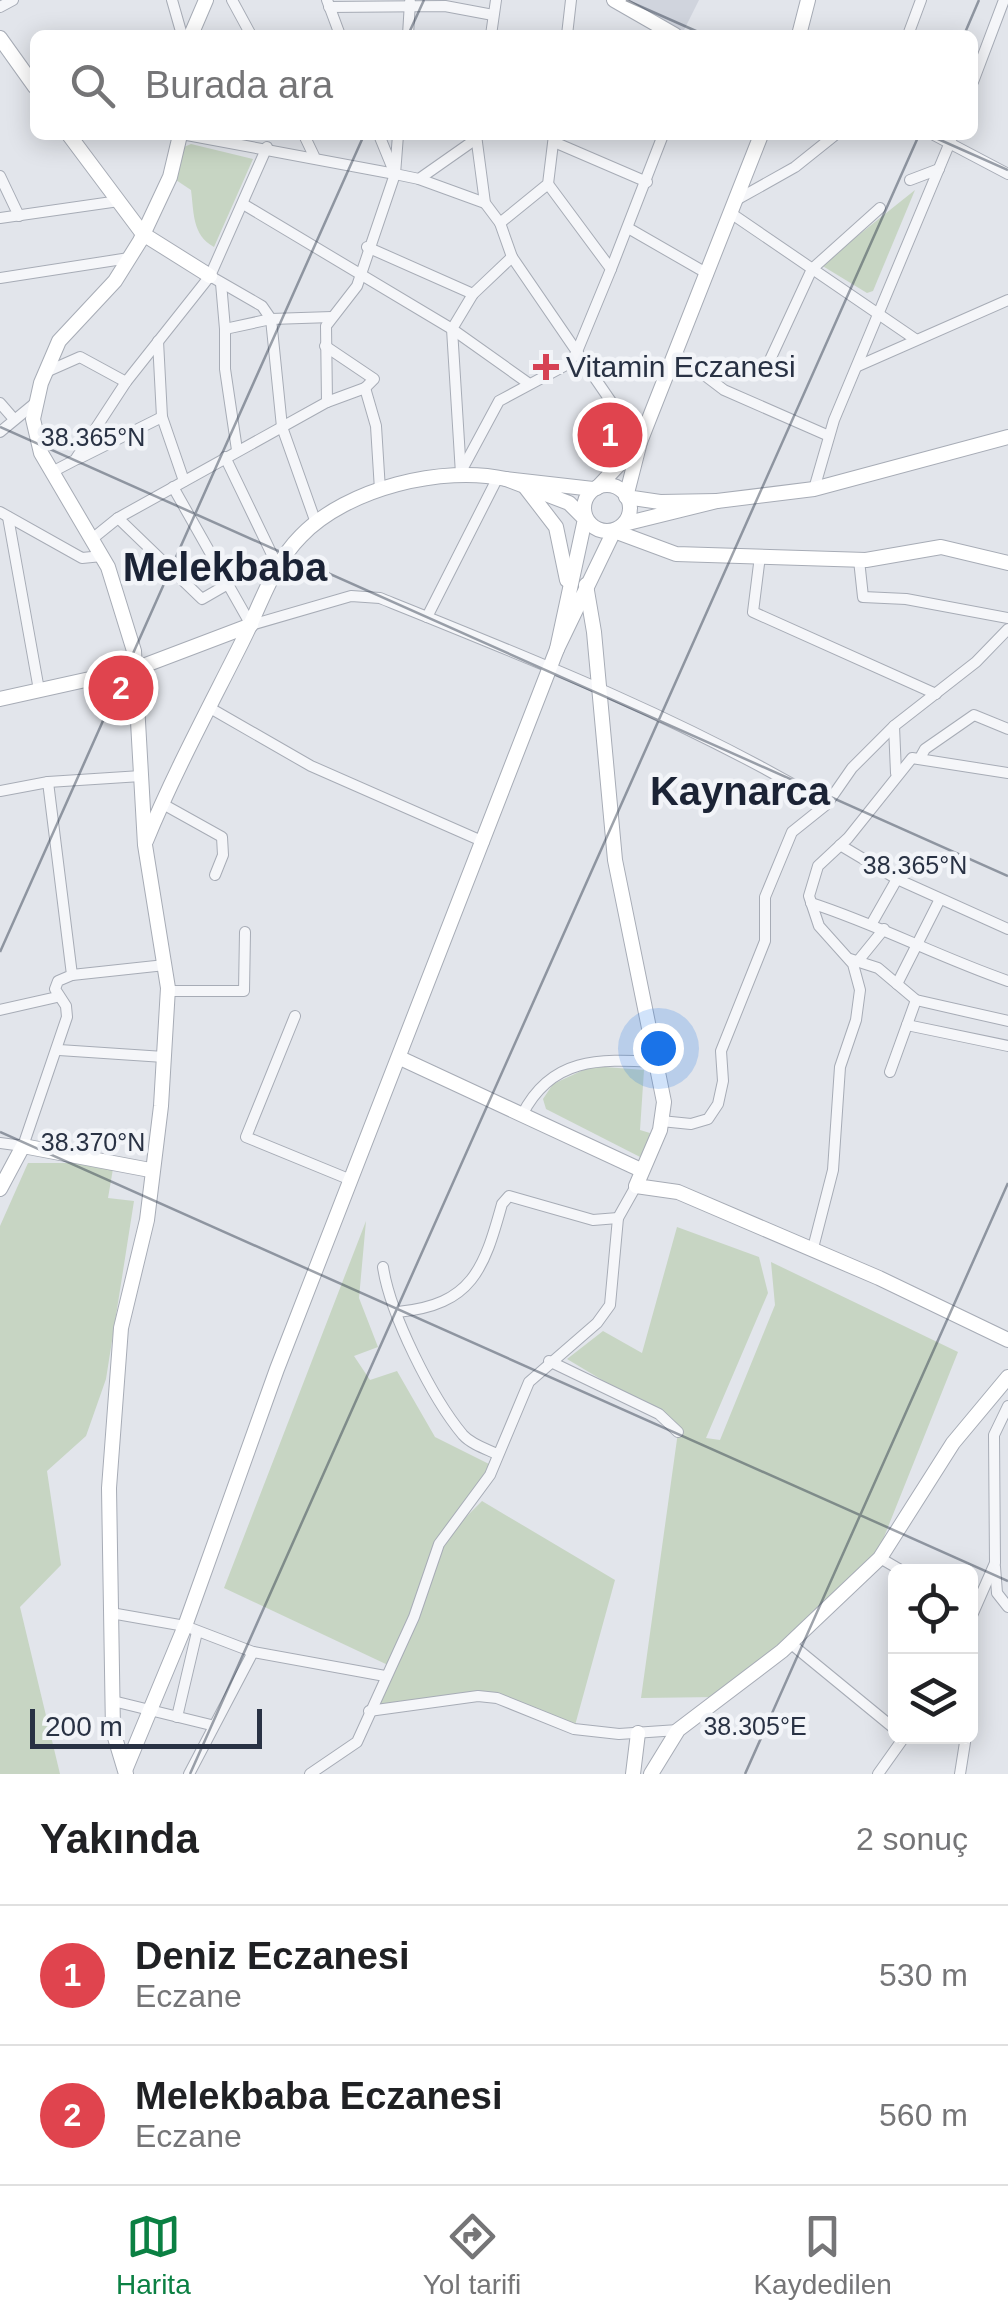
<!DOCTYPE html>
<html lang="tr">
<meta charset="utf-8">
<style>
:root{--surface:#fff;--page:#f2f2f2;--text:#202124;--muted:#757577;--line:#e0e0e0;--accent:#0b8043}
body{margin:0;font-family:Helvetica,sans-serif;background:var(--page);color:var(--text)}
.controls{position:absolute;right:30px;bottom:30px;display:grid;overflow:hidden;border-radius:15px;box-shadow:0 5px 25px #0003}
.controls button{width:90px;height:90px;display:grid;place-items:center;padding:0;border:0;border-bottom:2px solid var(--line);background:var(--surface);color:var(--text);font:50px sans-serif}
.scale{position:absolute;left:30px;bottom:25px;width:232px;box-sizing:border-box;padding-left:10px;border:5px solid #293244;border-top:0;font-size:28px;line-height:35px;white-space:nowrap;color:#293244;-webkit-text-stroke:8px #f2f4f8;paint-order:stroke}
.you{position:absolute;left:658px;top:1048px;width:35px;height:35px;margin:-25px;border:8px solid #fff;border-radius:50%;background:#1a73e8;box-shadow:0 0 0 15px #1a73e833}
.badge{display:grid;place-items:center;width:65px;height:65px;border-radius:50%;background:var(--accent);color:#fff;font-size:32px;font-weight:700}
.pin{position:absolute;translate:-50% -50%;border:5px solid #fff;box-shadow:0 2px 10px #0006}
.list{margin:0;padding:0;list-style:none}
h2{display:flex;justify-content:space-between;align-items:center;height:130px;margin:0;padding:0 40px;font-size:42px}
h2 small{font-size:32px;font-weight:400;color:var(--muted)}
.list li{display:grid;grid-template-columns:65px 1fr auto;gap:30px;align-items:center;box-sizing:border-box;height:140px;padding:0 40px;border-top:2px solid var(--line)}
.list b{display:block;font-size:38px;white-space:nowrap}
.list p{margin:0;font-size:32px;white-space:nowrap;color:var(--muted)}
.list em{font-size:32px;font-style:normal;color:var(--muted)}
.icon{flex:none;width:55px;height:55px;fill:none;stroke:currentColor;stroke-width:2;stroke-linecap:round;stroke-linejoin:round}
.map{position:relative;flex:none;width:1008px;height:1774px;overflow:hidden}
.search{position:absolute;background:var(--surface);box-shadow:0 5px 25px #0003;left:30px;right:30px;top:30px;height:110px;display:flex;align-items:center;gap:25px;box-sizing:border-box;padding:0 35px;border-radius:15px;color:var(--muted);font-size:38px}
.sheet{height:410px;background:var(--surface)}
nav{display:flex;justify-content:space-around;align-items:center;box-sizing:border-box;height:140px;border-top:2px solid var(--line);background:var(--surface);font-size:28px;color:var(--muted)}
nav a{display:grid;justify-items:center;gap:5px}
nav .on{color:var(--accent)}
.map>svg:first-child{display:block}
.built{fill:#d0d4dd}
.green{fill:#c7d5c3}
.lines{fill:none;stroke-linecap:round;stroke-linejoin:round}
.street-casing{stroke:#a7acb6;stroke-width:12}
.secondary-casing{stroke:#a7acb6;stroke-width:16}
.street{stroke:#f5f6f9;stroke-width:10}
.secondary{stroke:#fff;stroke-width:14}
.ticks{fill:none;stroke:#293244;stroke-width:2.5;stroke-opacity:0.45}
.poi-dot{fill:#d64154;stroke:#f2f4f8;stroke-width:4}
.labels{text-anchor:middle;stroke-width:9;stroke-linejoin:round;paint-order:stroke}
.poi-label{font-size:30px;fill:#293244;stroke:#f2f4f8;text-anchor:start}
.district-label{font-size:40px;font-weight:bold;fill:#1b2335;stroke:#f2f4f8}
.ticks-label{font-size:25px;text-anchor:middle;fill:#293244;stroke:#f2f4f8;stroke-width:9;stroke-linejoin:round;paint-order:stroke}
</style>
<div class="map">
<svg width="1008" height="1774" viewBox="0 0 1008 1774">
<rect width="100%" height="100%" fill="#e2e5eb"/>
<path class="built" d="M628,0H699L683,32Z"/>
<g class="green">
<path d="M191,144L253,159L214,247C192,235 194,212 191,190L176,180L184,147Z"/>
<path d="M915,190L873,291L867,293L821,265Z"/>
<path d="M592,1066L644,1070L640,1130L650,1133L644,1159L546,1109L543,1099L553,1084Z"/>
<path d="M28,1163H114L108,1198L134,1201L106,1379L86,1436L47,1471L61,1565L20,1607L60,1774H0V1226Z"/>
<path d="M366,1221L359,1298L378,1347L354,1356L370,1380L397,1371L435,1437L493,1466L446,1537L482,1501L615,1580L574,1729L478,1696L377,1710L390,1666L224,1588Z"/>
<path d="M677,1227L759,1257L768,1293L706,1438L720,1440L775,1305L771,1262L958,1352L872,1567L717,1697L641,1698L678,1432L659,1414L567,1359L603,1331L642,1353Z"/>
</g>
<g class="lines">
<defs>
<g id="street">
<path d="M172,0L182,35"/>
<path d="M232,0L251,35"/>
<path d="M327,0L340,35"/>
<path d="M0,7L13,0"/>
<path d="M329,7L445,6L493,15"/>
<path d="M408,35L410,2"/>
<path d="M491,35L496,0"/>
<path d="M567,35L571,0"/>
<path d="M908,35L921,0"/>
<path d="M973,82L1004,0"/>
<path d="M187,135L395,174"/>
<path d="M304,135L314,156"/>
<path d="M398,135L395,174L419,179L476,139"/>
<path d="M476,135L485,203L500,223L512,257"/>
<path d="M934,135L1008,174"/>
<path d="M554,142L647,182"/>
<path d="M0,176L19,216"/>
<path d="M419,179L485,203"/>
<path d="M910,180L939,169"/>
<path d="M738,199L795,167L835,135"/>
<path d="M243,204L452,329L461,474"/>
<path d="M732,214L915,339"/>
<path d="M0,218L119,201"/>
<path d="M500,223L548,184L554,135"/>
<path d="M628,228L708,274"/>
<path d="M367,247L473,294"/>
<path d="M611,269L663,135"/>
<path d="M210,276L262,306L271,319L282,427L316,523"/>
<path d="M0,278L129,258"/>
<path d="M221,283L225,329"/>
<path d="M158,341L162,417L184,481"/>
<path d="M325,346L374,379L365,388"/>
<path d="M674,352L724,390L829,436"/>
<path d="M858,366L1008,300"/>
<path d="M46,372L80,357L126,382"/>
<path d="M763,375L812,269L880,208"/>
<path d="M528,383L452,329L473,294L512,257L612,403L633,450"/>
<path d="M327,402L365,388L376,426L380,490"/>
<path d="M0,403L13,418"/>
<path d="M0,432L34,404"/>
<path d="M237,450L225,369V329L271,319L332,317"/>
<path d="M225,457L278,567"/>
<path d="M78,459L162,417"/>
<path d="M464,466L499,401L566,365L576,354L611,269L548,184"/>
<path d="M52,472L75,460L126,382L210,276L267,147"/>
<path d="M173,487L251,625L351,596L380,598C532,659 686,720 827,804"/>
<path d="M814,489L834,420L953,135"/>
<path d="M0,512L82,558L102,556"/>
<path d="M8,517L39,690"/>
<path d="M118,518L202,599L228,584"/>
<path d="M92,539L118,518L327,402L326,326L357,286L395,174L379,135"/>
<path d="M760,556L753,612L936,694"/>
<path d="M859,560L863,597L906,599L1008,618"/>
<path d="M427,617L498,477"/>
<path d="M210,708L311,766L484,842"/>
<path d="M920,758L925,749L974,715L1008,729"/>
<path d="M896,773L894,726L976,662L1008,629"/>
<path d="M0,791L48,782L141,776"/>
<path d="M161,803L222,837L223,855L215,875"/>
<path d="M840,845L897,879L872,923"/>
<path d="M897,879L1008,929"/>
<path d="M811,903C879,925 941,958 1008,981"/>
<path d="M850,959L878,968L916,1000L1008,1021"/>
<path d="M858,961L884,929"/>
<path d="M72,975L165,965"/>
<path d="M897,984L939,901"/>
<path d="M167,991H244L245,932"/>
<path d="M0,1010L57,997"/>
<path d="M295,1016L246,1137L351,1180"/>
<path d="M907,1025L1008,1046"/>
<path d="M59,1050L164,1057"/>
<path d="M890,1072L916,1000"/>
<path d="M522,1115C551,1057 599,1059 655,1062"/>
<path d="M661,1121L691,1124L708,1119L718,1104L723,1081L721,1051L765,941V897L792,832L827,804L852,768L894,726"/>
<path d="M0,1143L23,1146L67,1017L66,1006L55,989L58,981L72,975L48,782"/>
<path d="M813,1248L833,1170L840,1067L856,1020L860,990L853,964L819,926L809,896L818,866L848,838L912,758L1008,773"/>
<path d="M383,1267C390,1314 432,1398 463,1435C471,1444 486,1449 497,1454"/>
<path d="M398,1312C472,1305 484,1269 502,1204L509,1196L593,1220L618,1218"/>
<path d="M549,1361L659,1414L678,1432"/>
<path d="M880,1558L904,1572"/>
<path d="M995,1567L997,1593L1008,1607"/>
<path d="M111,1613L185,1626L253,1652L385,1676"/>
<path d="M970,1620L995,1563L994,1435L1008,1406"/>
<path d="M790,1643L896,1730"/>
<path d="M113,1701L211,1725"/>
<path d="M369,1711L478,1696L497,1698L574,1729L619,1734L678,1730"/>
<path d="M177,1717L197,1632"/>
<path d="M189,1774L253,1652"/>
<path d="M310,1774L357,1742L414,1617L439,1544L490,1475L529,1382L597,1323L610,1305L618,1218L636,1186"/>
<path d="M878,1774L905,1736"/>
<path d="M960,1774L966,1736"/>
</g>
<g id="secondary">
<path d="M614,0L675,35"/>
<path d="M191,35L206,0"/>
<path d="M799,35L808,0"/>
<path d="M0,38L35,87"/>
<path d="M69,135L143,234L210,276"/>
<path d="M640,442L761,135"/>
<circle cx="607" cy="508" r="23"/>
<path d="M526,488L556,527L567,580"/>
<path d="M597,488L640,442L626,497L660,502L717,501L624,524"/>
<path d="M593,489L506,479L569,503L585,519L557,649L614,531L676,554L866,560L941,547L1008,563"/>
<path d="M717,501L814,489L1008,437"/>
<path d="M586,585L594,632L615,860L664,1102L660,1130L636,1186L678,1192L879,1278L1008,1340"/>
<path d="M0,699L135,669L251,625"/>
<path d="M146,841C174,773 209,708 242,642C260,607 272,565 301,536C347,488 443,465 506,479"/>
<path d="M400,1058L641,1170"/>
<path d="M0,1189L23,1146L150,1170"/>
<path d="M126,1768L185,1626L277,1369L557,649"/>
<path d="M126,1774L113,1731L109,1488L121,1328L147,1220L161,1106L168,988L145,845L134,651L108,567L41,453L33,419L41,383L59,341L115,281L140,241L170,177L180,135"/>
<path d="M633,1774L638,1733"/>
<path d="M651,1774L678,1730L782,1651L880,1558L953,1443L1008,1377"/>
</g>
</defs>
<use href="#street" class="street-casing"/>
<use href="#secondary" class="secondary-casing"/>
<use href="#street" class="street"/>
<use href="#secondary" class="secondary"/>
</g>
<path class="ticks" d="M626,0L705,35M408,35L424,0M964,35L979,0M929,135L1008,170M0,427L1008,876M0,952L364,135M0,1132L1008,1581M190,1774L919,135M745,1774L1008,1183"/>
<path class="poi-dot" d="M541 352h10v10h10v10h-10v10h-10v-10h-10v-10h10z"/>
<g class="labels">
<g class="poi-label">
<text x="566" y="377">Vitamin Eczanesi</text>
</g>
<g class="district-label">
<text x="225" y="581">Melekbaba</text>
<text x="740" y="805">Kaynarca</text>
</g>
</g>
<g class="ticks-label">
<text x="93" y="446">38.365°N</text>
<text x="915" y="874">38.365°N</text>
<text x="93" y="1151">38.370°N</text>
<text x="755" y="1735">38.305°E</text>
</g>
</svg>
<div class="controls">
<button><svg class="icon" aria-label="locate" viewBox="0 0 24 24"><circle cx="12" cy="12" r="6"/><path d="M12 2v4M12 18v4M2 12h4M18 12h4"/></svg></button>
<button><svg class="icon" aria-label="layers" viewBox="0 0 24 24"><path d="M12 4l9 5-9 5-9-5zM3 14l9 5 9-5"/></svg></button>
</div>
<div class="scale">200 m</div>
<div class="you"></div>
<div class="pin badge" style="left:610px;top:435px;background:#e0444e">1</div>
<div class="pin badge" style="left:121px;top:688px;background:#e0444e">2</div>
<div class="search"><svg class="icon" aria-label="search" viewBox="0 0 24 24"><circle cx="10" cy="10" r="6"/><path d="M15 15l6 6"/></svg>Burada ara</div>
</div>
<section class="sheet">
<h2>Yakında<small>2 sonuç</small></h2>
<ul class="list">
<li><span class="badge" style="background:#e0444e">1</span><div><b>Deniz Eczanesi</b><p>Eczane</p></div><em>530 m</em></li>
<li><span class="badge" style="background:#e0444e">2</span><div><b>Melekbaba Eczanesi</b><p>Eczane</p></div><em>560 m</em></li>
</ul>
</section>
<nav>
<a class="on"><svg class="icon" aria-label="map" viewBox="0 0 24 24"><path d="M3 6l6-2 6 2 6-2v14l-6 2-6-2-6 2zM9 4v14M15 6v14"/></svg>Harita</a>
<a><svg class="icon" aria-label="directions" viewBox="0 0 24 24"><path d="M12 3l9 9-9 9-9-9zM9 14v-3h6M13 9l2 2-2 2"/></svg>Yol tarifi</a>
<a><svg class="icon" aria-label="saved" viewBox="0 0 24 24"><path d="M7 4h10v16l-5-4-5 4z"/></svg>Kaydedilen</a>
</nav>
